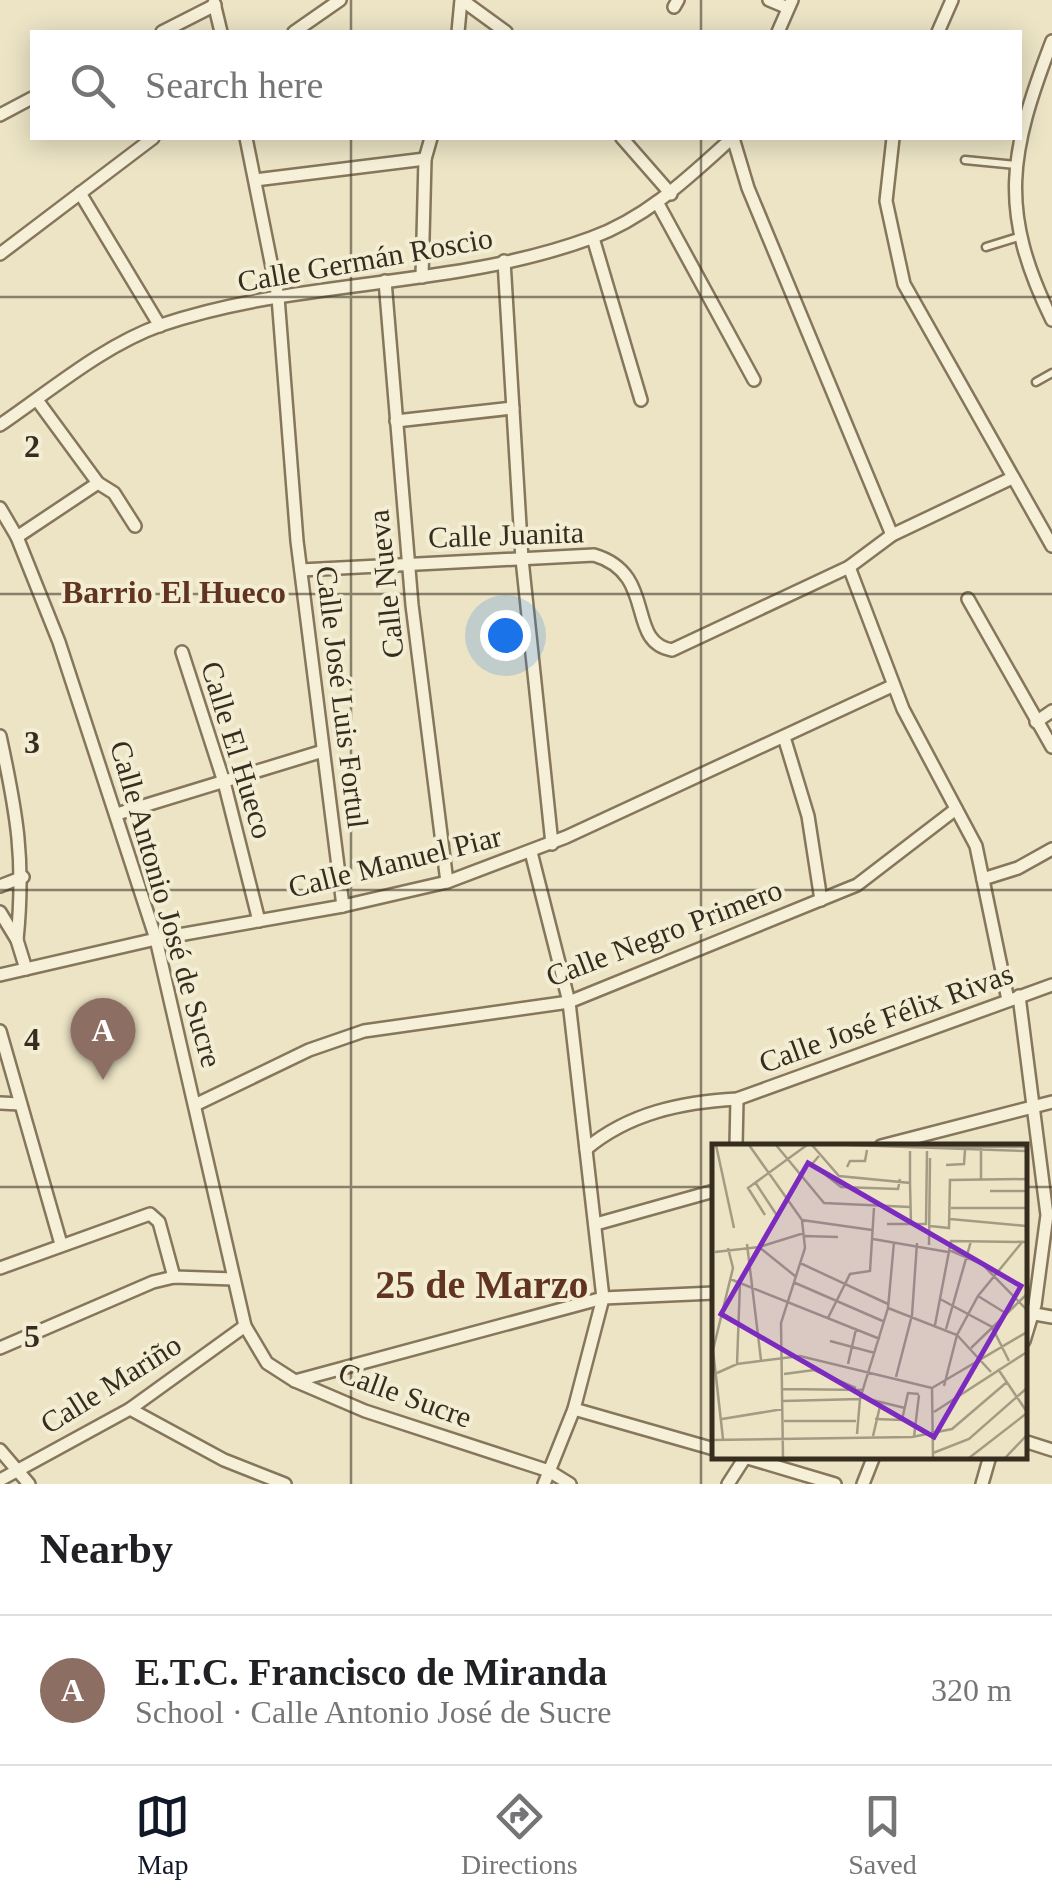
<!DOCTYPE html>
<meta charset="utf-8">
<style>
:root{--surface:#fff;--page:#f2f2f2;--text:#202124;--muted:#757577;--line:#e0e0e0;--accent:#111827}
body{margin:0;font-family:"Times New Roman",serif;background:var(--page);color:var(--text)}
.you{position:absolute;left:505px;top:635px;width:35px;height:35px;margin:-25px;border:8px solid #fff;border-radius:50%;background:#1a73e8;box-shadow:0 0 0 15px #1a73e833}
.badge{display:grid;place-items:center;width:65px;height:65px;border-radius:50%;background:var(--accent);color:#fff;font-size:32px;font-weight:700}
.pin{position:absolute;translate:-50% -82px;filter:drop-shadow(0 2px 5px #0008)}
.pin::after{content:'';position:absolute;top:52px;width:35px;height:30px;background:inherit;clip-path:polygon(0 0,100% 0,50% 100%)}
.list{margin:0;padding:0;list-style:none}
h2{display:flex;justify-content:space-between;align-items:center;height:130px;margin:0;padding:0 40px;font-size:42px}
h2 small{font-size:32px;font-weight:400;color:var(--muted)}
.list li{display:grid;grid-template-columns:65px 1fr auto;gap:30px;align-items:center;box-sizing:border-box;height:150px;padding:0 40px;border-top:2px solid var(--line)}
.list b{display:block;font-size:38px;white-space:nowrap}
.list p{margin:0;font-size:32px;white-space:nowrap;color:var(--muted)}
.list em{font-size:32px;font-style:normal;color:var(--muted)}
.icon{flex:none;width:55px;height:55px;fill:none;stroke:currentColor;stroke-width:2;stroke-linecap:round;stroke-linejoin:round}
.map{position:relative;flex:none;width:1052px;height:1484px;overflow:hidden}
.search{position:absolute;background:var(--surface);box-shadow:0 5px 25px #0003;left:30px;right:30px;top:30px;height:110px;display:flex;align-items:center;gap:25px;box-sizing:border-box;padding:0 35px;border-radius:0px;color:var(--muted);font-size:38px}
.sheet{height:280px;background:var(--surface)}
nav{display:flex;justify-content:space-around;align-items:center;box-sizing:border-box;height:140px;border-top:2px solid var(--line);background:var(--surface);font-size:28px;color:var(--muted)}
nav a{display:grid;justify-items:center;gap:5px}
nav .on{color:var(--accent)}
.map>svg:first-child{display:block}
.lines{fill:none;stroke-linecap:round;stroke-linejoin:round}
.service-casing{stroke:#85765c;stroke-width:11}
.minor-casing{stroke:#85765c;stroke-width:16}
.service{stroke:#f7f0d8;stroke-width:6}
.minor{stroke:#f7f0d8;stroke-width:11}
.grid{fill:none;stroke:#362d1f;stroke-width:2.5;stroke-opacity:0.55}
.labels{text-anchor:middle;stroke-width:8;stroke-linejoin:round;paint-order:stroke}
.street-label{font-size:30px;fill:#362d1f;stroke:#f3edd4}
.neighbourhood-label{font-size:32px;font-weight:bold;fill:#613421;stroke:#f3edd4}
.district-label{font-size:40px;font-weight:bold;fill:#613421;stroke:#f3edd4}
.inset-road{fill:none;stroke:#a39b83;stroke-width:2.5}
.view{fill:#7b2cbf;fill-opacity:0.15;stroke:#7b2cbf;stroke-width:5}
.inset-edge{fill:none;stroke:#362d1f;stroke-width:5}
.grid-label{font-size:32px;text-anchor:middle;font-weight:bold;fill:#362d1f;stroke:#f3edd4;stroke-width:8;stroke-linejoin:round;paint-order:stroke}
</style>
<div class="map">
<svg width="1052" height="1484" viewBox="0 0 1052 1484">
<rect width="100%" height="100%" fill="#ece4c5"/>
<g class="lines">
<defs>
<g id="service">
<path d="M965,160L1016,165"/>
<path d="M986,247L1018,237"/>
<path d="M1036,382L1052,373"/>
</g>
<g id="minor">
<path d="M462,0L506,32"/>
<path d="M769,0L788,8"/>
<path d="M214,3L221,32"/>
<path d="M674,7L678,0"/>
<path d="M162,32L215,5"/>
<path d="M294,32L340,0"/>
<path d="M458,32L461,0"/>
<path d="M778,32L792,0"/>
<path d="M938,32L952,0"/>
<path d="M1052,41C1009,153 998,210 1052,320"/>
<path d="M0,115L32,98"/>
<path d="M246,138L278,297L297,541L343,906"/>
<path d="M622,138L671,194"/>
<path d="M733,138L748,188L892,535"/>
<path d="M893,138L886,201L904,284L1052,546"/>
<path d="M255,180L425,159"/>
<path d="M80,193L160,326"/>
<path d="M657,202L754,380"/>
<path d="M593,238L641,400"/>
<path d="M0,254L153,138"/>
<path d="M504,261L522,559L552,844"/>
<path d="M422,277L425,159L431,138"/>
<path d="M385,281L412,605L447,882"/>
<path d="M37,400L98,483L114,493L135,526"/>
<path d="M396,421L513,408"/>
<path d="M0,425C50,391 104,345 161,325C300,278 453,289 591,238C647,218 690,176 732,138"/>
<path d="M0,508L17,537L59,642L156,939L245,1326L267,1363L295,1381L365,1411L549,1471L570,1484"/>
<path d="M17,537L98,483"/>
<path d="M849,567L903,709L976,846L1008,1000"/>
<path d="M301,570L594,555C658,574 625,642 672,650L849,567L892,535L1012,478"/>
<path d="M968,599L1052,747"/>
<path d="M182,652L224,782L259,921"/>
<path d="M1036,722L1052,711"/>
<path d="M0,736C17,814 25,860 17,940"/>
<path d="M784,737L808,816L821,900"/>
<path d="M117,814L323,751"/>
<path d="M531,852L569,1002L603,1298L574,1409L544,1484"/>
<path d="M983,879L1018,868L1052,849"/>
<path d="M0,886L23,877"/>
<path d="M0,912L17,940L26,969"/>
<path d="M0,975L156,939L343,906L447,882L566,837L892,686"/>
<path d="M1019,996L1047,1215L1035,1305L1024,1341"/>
<path d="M0,1031L61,1244"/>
<path d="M0,1103L20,1104"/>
<path d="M197,1104L309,1050L364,1031L569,1002L857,885L956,809"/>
<path d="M736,1146L737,1099"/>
<path d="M881,1146L1052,1102"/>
<path d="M586,1149C629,1113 682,1102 737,1099L1052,985"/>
<path d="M596,1224L714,1191"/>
<path d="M0,1268L150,1214L159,1222L174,1277"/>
<path d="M1024,1312L1052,1317"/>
<path d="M0,1348L153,1282L174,1277L234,1279"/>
<path d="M295,1381L603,1298L714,1293"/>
<path d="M130,1409L224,1460L285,1484"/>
<path d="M574,1409L714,1449"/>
<path d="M1024,1441L1052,1450"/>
<path d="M0,1450L29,1484"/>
<path d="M741,1456L835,1484"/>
<path d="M0,1480L130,1409L245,1326"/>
<path d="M728,1484L746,1456"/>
<path d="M863,1484L874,1456"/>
<path d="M982,1484L990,1456"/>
</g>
</defs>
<use href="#service" class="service-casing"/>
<use href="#minor" class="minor-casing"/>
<use href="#service" class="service"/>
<use href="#minor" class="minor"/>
</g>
<path class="grid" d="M351,0V32M701,0V32M351,138V1484M701,138V1484M0,297H1052M0,594H1052M0,890H1052M0,1187H714M1024,1187H1052"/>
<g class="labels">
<g class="street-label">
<text transform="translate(365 260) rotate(-10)" y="10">Calle Germán Roscio</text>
<text transform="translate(506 535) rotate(-2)" y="10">Calle Juanita</text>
<text transform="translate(386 584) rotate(-96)" y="10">Calle Nueva</text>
<text transform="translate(342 697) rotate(83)" y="10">Calle José Luis Fortul</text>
<text transform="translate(237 750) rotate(73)" y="10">Calle El Hueco</text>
<text transform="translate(395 862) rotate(-14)" y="10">Calle Manuel Piar</text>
<text transform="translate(166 904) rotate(74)" y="10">Calle Antonio José de Sucre</text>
<text transform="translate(664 933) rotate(-21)" y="10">Calle Negro Primero</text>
<text transform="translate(886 1018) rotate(-20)" y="10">Calle José Félix Rivas</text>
<text transform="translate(111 1384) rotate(-32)" y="10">Calle Mariño</text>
<text transform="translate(405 1395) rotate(20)" y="10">Calle Sucre</text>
</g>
<g class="neighbourhood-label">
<text x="174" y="603">Barrio El Hueco</text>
</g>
<g class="district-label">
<text x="482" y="1298">25 de Marzo</text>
</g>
</g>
<g transform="translate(712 1144)">
<rect width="315" height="315" fill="#ece4c5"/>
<path class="inset-road" d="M4,1L22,84M37,1L90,76L160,86M64,1L112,59L198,63M100,1L127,32L198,39L199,81M137,1L315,7M145,1L315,3M269,3V35M107,12L100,20L129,43L186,45L188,35M234,21L252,20L253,6M135,23L138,17H153L155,6M43,38L66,73M198,39V7M278,47H315M239,64H315M53,71L36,44L95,1M238,75L314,82M175,80H214L215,7M218,82L237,84L238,36L315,35M93,92L126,93M161,95L236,108M35,100L49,216M217,101L218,14M47,103L92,89M237,106L270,120L315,166M3,108L47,103L83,132M88,119L176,160M18,135L168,195M81,138L173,178M266,152L295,170M228,155L280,183L297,217M176,164L245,191L279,228M116,174L138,130L158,127L162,64M223,181L239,97L315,98M234,185L259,97M118,197L163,209M259,204L315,150M25,220L28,139M136,220L144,185M286,225L315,268M5,229L25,220L88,212L220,244M72,230L102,226L144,244M184,233L200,171L205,99M232,242L245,191L266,152L311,97M220,244L315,188M220,244L221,314M71,245L151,246M148,253L193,264M71,257L148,255M222,268L315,208M10,275L71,265M163,275L190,276L196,249L207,250M72,277H144M145,290L148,255L176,164L182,98M161,292L169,258M202,293L207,251M11,295L1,206L21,124L16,104M0,296L200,293L240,285L295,238M221,309L257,295L315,244M71,314L69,179L93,104L90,76M257,314L315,269M293,314L315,291"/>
<path class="view" d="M96,19L309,142L222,293L9,170Z"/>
<rect width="315" height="315" class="inset-edge"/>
</g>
<g class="grid-label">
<text x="32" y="457">2</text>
<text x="32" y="753">3</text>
<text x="32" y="1050">4</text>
<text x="32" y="1347">5</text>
</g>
</svg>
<div class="you"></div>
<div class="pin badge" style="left:103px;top:1080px;background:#8d6e63">A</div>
<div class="search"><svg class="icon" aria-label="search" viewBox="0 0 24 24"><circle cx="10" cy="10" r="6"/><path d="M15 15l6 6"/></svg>Search here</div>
</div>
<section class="sheet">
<h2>Nearby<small></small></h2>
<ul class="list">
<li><span class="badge" style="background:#8d6e63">A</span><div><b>E.T.C. Francisco de Miranda</b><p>School · Calle Antonio José de Sucre</p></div><em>320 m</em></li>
</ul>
</section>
<nav>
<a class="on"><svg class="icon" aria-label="map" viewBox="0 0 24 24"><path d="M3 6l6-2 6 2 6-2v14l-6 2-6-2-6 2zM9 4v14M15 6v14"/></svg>Map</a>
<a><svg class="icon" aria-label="directions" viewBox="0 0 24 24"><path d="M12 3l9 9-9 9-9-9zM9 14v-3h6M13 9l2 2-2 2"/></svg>Directions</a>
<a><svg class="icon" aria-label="saved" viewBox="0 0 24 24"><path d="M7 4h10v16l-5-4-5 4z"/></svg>Saved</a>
</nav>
